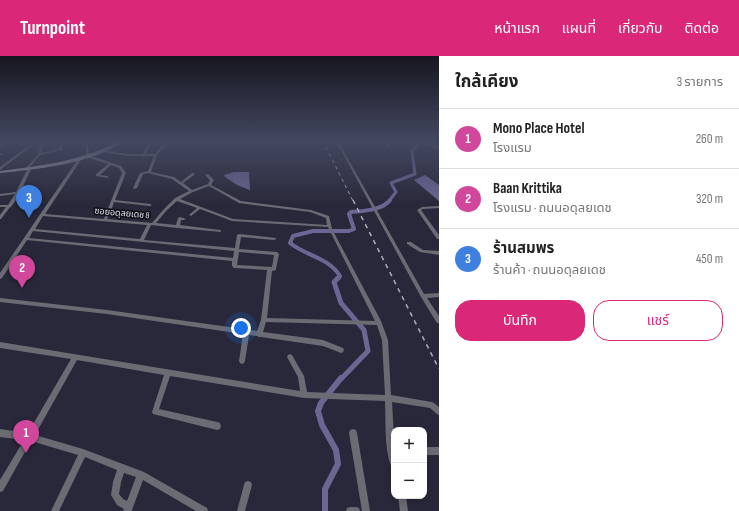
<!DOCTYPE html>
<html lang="th">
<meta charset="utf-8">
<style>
:root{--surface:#fff;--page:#f6f6f6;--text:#222;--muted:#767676;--line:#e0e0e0;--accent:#db2777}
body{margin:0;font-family:"Sofia Sans Condensed","Noto Sans Thai",sans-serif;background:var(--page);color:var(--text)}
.controls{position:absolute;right:12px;bottom:12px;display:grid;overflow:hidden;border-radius:8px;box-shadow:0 2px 6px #0003}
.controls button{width:36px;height:36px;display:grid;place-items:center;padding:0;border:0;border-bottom:1px solid var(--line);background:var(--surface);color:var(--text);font:20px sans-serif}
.you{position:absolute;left:241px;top:272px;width:14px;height:14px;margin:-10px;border:3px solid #fff;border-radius:50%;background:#1a73e8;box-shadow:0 0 0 6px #1a73e833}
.badge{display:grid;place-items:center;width:26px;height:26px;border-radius:50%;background:var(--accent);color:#fff;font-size:13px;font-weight:700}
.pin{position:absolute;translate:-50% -33px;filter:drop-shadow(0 1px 2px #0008)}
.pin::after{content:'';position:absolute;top:21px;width:14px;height:12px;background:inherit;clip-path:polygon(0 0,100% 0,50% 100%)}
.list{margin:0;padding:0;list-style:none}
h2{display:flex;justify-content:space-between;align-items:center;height:52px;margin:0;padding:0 16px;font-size:17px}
h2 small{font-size:13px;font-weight:400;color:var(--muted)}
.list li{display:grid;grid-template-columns:26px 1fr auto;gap:12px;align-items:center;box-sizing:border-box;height:60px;padding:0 16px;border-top:1px solid var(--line)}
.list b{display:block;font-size:15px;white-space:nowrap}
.list p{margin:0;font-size:13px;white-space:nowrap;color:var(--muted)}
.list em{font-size:13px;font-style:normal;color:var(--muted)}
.actions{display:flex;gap:8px;padding:12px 16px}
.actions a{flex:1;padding:9px 0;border:1px solid var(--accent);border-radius:16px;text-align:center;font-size:14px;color:var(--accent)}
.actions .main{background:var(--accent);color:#fff}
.map{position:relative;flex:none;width:439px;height:455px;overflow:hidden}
header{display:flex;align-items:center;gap:24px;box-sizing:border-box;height:56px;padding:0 20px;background:var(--accent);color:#fff}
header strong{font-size:19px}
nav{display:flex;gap:22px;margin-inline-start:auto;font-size:14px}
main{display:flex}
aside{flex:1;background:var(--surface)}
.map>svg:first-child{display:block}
.water{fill:#6b6694}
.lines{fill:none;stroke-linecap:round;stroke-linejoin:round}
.canal-far3{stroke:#6b6694;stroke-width:3}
.canal-far2{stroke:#6b6694;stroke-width:4}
.canal-far1{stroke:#6b6694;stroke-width:5}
.canal{stroke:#6b6694;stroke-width:6}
.street{fill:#6b6b74;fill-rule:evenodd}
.secondary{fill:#908f9e;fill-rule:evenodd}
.rail-far1{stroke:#acacba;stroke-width:1;stroke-dasharray:3.5 3.5;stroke-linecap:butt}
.rail{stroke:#acacba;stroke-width:1.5;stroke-dasharray:4.5 4.5;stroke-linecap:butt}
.labels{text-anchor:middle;stroke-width:3.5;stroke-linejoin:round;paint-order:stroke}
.far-street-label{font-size:9px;fill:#e1e1ed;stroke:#12121a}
</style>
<header>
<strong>Turnpoint</strong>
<nav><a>หน้าแรก</a><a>แผนที่</a><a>เกี่ยวกับ</a><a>ติดต่อ</a></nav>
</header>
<main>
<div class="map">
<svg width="439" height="455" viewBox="0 0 439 455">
<rect width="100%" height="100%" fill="#29283a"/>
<g class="water">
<path d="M234,116H249L250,134L237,129L225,121L224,119Z"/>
<path d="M425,119L439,129V145L414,124Z"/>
</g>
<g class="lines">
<path class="canal-far3" d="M389,145L396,136L391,127L415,118L412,95L422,85"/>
<path class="canal-far2" d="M338,222L340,220C328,201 306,200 290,187L293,180L313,175H349L354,173L349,158L351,156C363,155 383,154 390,144"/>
<path class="canal-far1" d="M339,221L334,226L341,247L364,274L368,295L341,323"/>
<path class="canal" d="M325,455V433L338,408L336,394L322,369L318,355L321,347L341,322"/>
<g class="street">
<path d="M35,85H41L43,90L41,97L59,93L60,85H62V94L40,99L29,112L31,113L18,141L11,151H10L1,163H0V159L6,151H0V149H8L15,138L0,140V138L16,136L27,114L25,113L37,100L41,90L39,87L37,86L0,114V111Z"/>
<path d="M82,85H85L88,90L89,99L121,110L126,117L115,144L150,148L152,149L150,150L114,146L111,155L133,158L135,159L133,160L110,157L107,163L152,167L164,153L175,142L189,135L172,123L148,117L143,118L137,132L134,133L133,132L140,117L148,115L154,100H146L144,101L142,100H128L102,96L100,95L101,94L128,98H143L148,88L149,87L150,88L146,98H155L166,85H305L304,86L168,87L157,99L151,116L174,121L181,126L192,117H194V119L183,127L192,134L208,128L210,124L205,119L208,118L214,124L211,129L241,145L311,154L329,160L332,173L381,265L388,284L391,339L432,346L434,347L439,351V359L437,358L430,352L392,346L394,382V411L391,410C384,392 386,364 385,345L304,342L170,320L159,353L217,366L220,367L221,370L220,373L217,374L153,358L152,356L164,319L77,304L35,379L83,393L144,416L207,452L208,455H196L143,424L132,454L131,455H123L124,453L117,449L111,439L113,426L117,414L85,401L59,455H51L78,399L31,385L3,435L0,436V424L24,384L0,381V373L28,377L71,303L0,292V286L300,335L298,321L287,301L288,299L290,298L292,299L304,320L307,336L385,339L382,284L377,269L266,266L263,276L323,284L343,292L344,294L343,296L341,297L323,290L261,281H259L257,280L249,279L245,305L244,307L242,308L240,307L239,305L243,278L107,258L0,246V242L107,254L257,275L261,264L267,214L234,212L232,210V205L27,184L2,222L0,223V217L78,103L81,104L45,158L104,163L122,117L119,112L111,109L100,119L108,120V122L96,120V118L108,108L86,101V90ZM209,130L239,147L310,156L326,162L327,169L233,163L180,143L193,136ZM177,145L197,152L189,159L191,160L200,153L232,165L328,171L375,265L267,262L272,215L276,214V213L279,198L277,196L239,193L241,181L274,184L276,183V182L239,178L237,179L235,192L144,184L151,169L177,172L221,176V174H220L180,169L181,164H184L186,163L180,161L178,162L176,169L156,167L167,154ZM43,160L147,169L140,183L35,173ZM33,175L234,195L233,202L29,182ZM239,196L274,199L272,211L237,209ZM124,417L136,421L127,445L123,443L119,438L121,426Z"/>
<path d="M336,85H338L424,238L439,237V241L427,242L439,260V267H437L421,241Z"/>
<path d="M384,85H387L390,90V91H388Z"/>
<path d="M411,85H416L439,91V93Z"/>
<path d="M4,88L5,89V90L0,91V89Z"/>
<path d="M0,97H2L3,98L0,99Z"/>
<path d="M439,150V152L423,153L421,154L439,179V183H437L417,154L422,151Z"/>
<path d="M407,186H411L423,194L439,195V199L420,196L407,188Z"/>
<path d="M353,373L356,374L357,377L370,455H362L349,377L350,374Z"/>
<rect x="424" y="391" width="15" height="8"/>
<path d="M248,425L251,426L252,429L245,455H237L244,429L245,426Z"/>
<path d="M398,440H406L408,455H400Z"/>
<path d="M350,451H356L359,452L360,455H346L347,452Z"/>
</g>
<path class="secondary" d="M119,85H124C92,108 38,113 0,117V115C41,110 81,105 119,85Z"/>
<path class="rail-far1" d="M323,85L353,145"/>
<path class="rail" d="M353,144L439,313"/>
</g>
<linearGradient id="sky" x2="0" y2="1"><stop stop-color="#171620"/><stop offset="0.57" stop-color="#434860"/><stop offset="1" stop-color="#434860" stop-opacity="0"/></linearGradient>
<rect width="439" height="149" fill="url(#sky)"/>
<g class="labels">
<g class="far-street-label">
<text transform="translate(122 157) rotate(5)" y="3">ซอยอดุลยเดช 8</text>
</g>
</g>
</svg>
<div class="controls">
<button>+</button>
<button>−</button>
</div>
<div class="you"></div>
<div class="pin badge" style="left:26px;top:397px;background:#d1479c">1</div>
<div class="pin badge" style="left:22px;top:232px;background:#d1479c">2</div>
<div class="pin badge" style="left:29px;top:162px;background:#3f7fe0">3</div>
</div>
<aside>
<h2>ใกล้เคียง<small>3 รายการ</small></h2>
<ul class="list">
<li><span class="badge" style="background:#d1479c">1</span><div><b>Mono Place Hotel</b><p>โรงแรม</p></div><em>260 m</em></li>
<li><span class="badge" style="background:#d1479c">2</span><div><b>Baan Krittika</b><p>โรงแรม · ถนนอดุลยเดช</p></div><em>320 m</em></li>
<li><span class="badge" style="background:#3f7fe0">3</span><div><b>ร้านสมพร</b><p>ร้านค้า · ถนนอดุลยเดช</p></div><em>450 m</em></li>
</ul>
<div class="actions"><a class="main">บันทึก</a><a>แชร์</a></div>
</aside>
</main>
